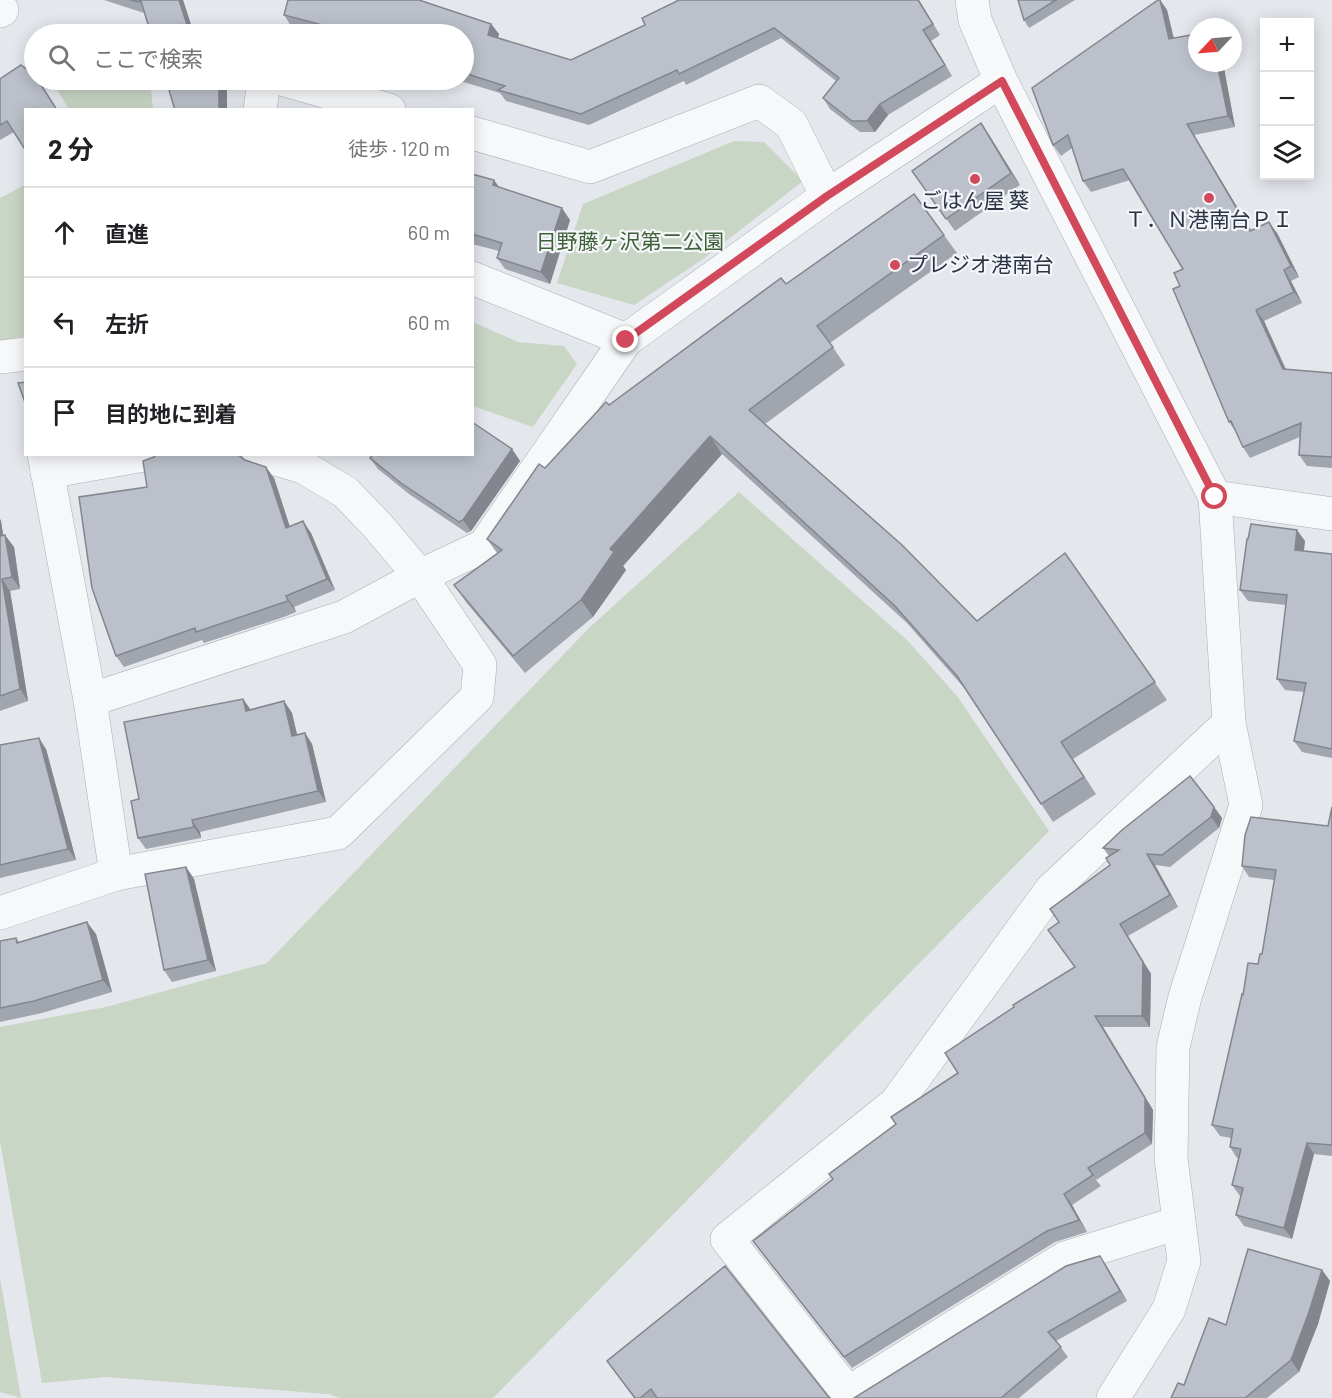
<!DOCTYPE html>
<html lang="ja">
<meta charset="utf-8">
<style>
:root{--surface:#fff;--page:#f6f6f6;--text:#202124;--muted:#757577;--line:#e0e0e0}
body{margin:0;font-family:Barlow,"Noto Sans JP",sans-serif;background:var(--page);color:var(--text)}
.controls{position:absolute;right:18px;top:18px;display:grid;overflow:hidden;border-radius:0px;box-shadow:0 3px 15px #0003}
.controls button{width:54px;height:54px;display:grid;place-items:center;padding:0;border:0;border-bottom:2px solid var(--line);background:var(--surface);color:var(--text);font:30px sans-serif}
.compass{position:absolute;left:1188px;top:18px;width:54px;height:54px;border-radius:50%;background:var(--surface);box-shadow:0 3px 15px #0003;rotate:244deg}
.stop{position:absolute;width:18px;height:18px;margin:-14px;border:4px solid #d1495b;border-radius:50%;background:#fff}
.stop.end{background:#d1495b;border-color:#fff;box-shadow:0 2px 6px #0008}
.list{margin:0;padding:0;list-style:none}
h2{display:flex;justify-content:space-between;align-items:center;height:78px;margin:0;padding:0 24px;font-size:26px}
h2 small{font-size:20px;font-weight:400;color:var(--muted)}
.list li{display:grid;grid-template-columns:39px 1fr auto;gap:18px;align-items:center;box-sizing:border-box;height:90px;padding:0 24px;border-top:2px solid var(--line)}
.list b{display:block;font-size:22px;white-space:nowrap}
.list em{font-size:20px;font-style:normal;color:var(--muted)}
.icon{flex:none;width:33px;height:33px;fill:none;stroke:currentColor;stroke-width:2;stroke-linecap:round;stroke-linejoin:round}
.map{position:relative;flex:none;width:1332px;height:1398px;overflow:hidden}
.search{position:absolute;background:var(--surface);box-shadow:0 3px 15px #0003;left:24px;top:24px;width:450px;height:66px;display:flex;align-items:center;gap:15px;box-sizing:border-box;padding:0 21px;border-radius:33px;color:var(--muted);font-size:22px}
.panel{position:absolute;background:var(--surface);box-shadow:0 3px 15px #0003;left:24px;top:108px;width:450px;height:348px;border-radius:0px}
.map>svg:first-child{display:block}
.green{fill:#c9d6c5}
.lines{fill:none;stroke-linecap:round;stroke-linejoin:round}
.street-casing{stroke:#a9aeb7;stroke-width:34}
.street{stroke:#f7f8fa;stroke-width:33}
.wall{fill:#a1a5ae}
.shaded-wall{fill:#83868d}
.building{fill:#bbc0ca;stroke:#83868d;stroke-width:1.5}
.route{stroke:#d1495b;stroke-width:8}
.poi-dot{fill:#d1495b;stroke:#f4f6f9;stroke-width:2}
.labels{text-anchor:middle;stroke-width:4.5;stroke-linejoin:round;paint-order:stroke}
.poi-label{font-size:21px;fill:#2b3445;stroke:#f4f6f9}
.park-label{font-size:21px;fill:#3f6138;stroke:#f4f6f9}
</style>
<div class="map">
<svg width="1332" height="1398" viewBox="0 0 1332 1398">
<rect width="100%" height="100%" fill="#e4e7ec"/>
<g class="green">
<path d="M51,80H150L153,109H69Z"/>
<path d="M734,141L764,142L803,181L703,259L634,305L557,283L583,204Z"/>
<path d="M25,185V336L0,341V198Z"/>
<path d="M473,322L518,342L564,346L577,364L533,427L473,406Z"/>
<path d="M739,492L908,641L957,696L1049,831L493,1398H340L328,1394L106,1377L42,1383L0,1141V1027L106,1007L267,963L589,628Z"/>
<path d="M0,1278L21,1398L0,1392Z"/>
</g>
<g class="lines">
<defs>
<g id="street">
<path d="M972,0L975,20L1001,81L1215,497L1229,723L1246,805L1185,997L1173,1047L1171,1158L1184,1261L1169,1309L1113,1398"/>
<path d="M0,8L2,10L0,11"/>
<path d="M285,80L389,110"/>
<path d="M260,110L264,80"/>
<path d="M472,133L590,167L759,101L791,124L827,196"/>
<path d="M472,278L626,340"/>
<path d="M0,357L26,354"/>
<path d="M44,454L90,700L116,874"/>
<path d="M47,472L150,454"/>
<path d="M1215,497L1332,514"/>
<path d="M90,700L344,617L420,576L484,546L626,340L827,196L1001,81"/>
<path d="M0,913L116,874L338,833L477,697L480,665L420,576L377,525L345,492L303,467L259,454"/>
<path d="M1178,1223L1065,1258L848,1393L727,1239L896,1103L1051,890L1229,723"/>
</g>
</defs>
<use href="#street" class="street-casing"/>
<use href="#street" class="street"/>
</g>
<g class="wall">
<path d="M104,0H183L194,34H151L144,13Z"/>
<path d="M679,0H919L940,35L931,41L952,76L888,115L875,132H860L830,109L823,98L836,81L781,38L686,85L684,81L589,125L506,101L500,93L457,80H464V34H324L291,26L284,15L425,3L491,24L499,34L498,38L571,60L645,25Z"/>
<path d="M1018,0H1075L1029,28L1024,20Z"/>
<path d="M1158,0H1160L1167,10L1174,38L1197,63H1223L1235,127L1194,135L1251,231L1277,233L1299,277L1291,281L1302,303L1264,321L1286,369L1332,373V468L1307,466L1299,455L1300,437L1250,458L1243,447L1236,432L1229,422L1180,286L1183,269L1130,180L1091,192L1083,181L1072,148L1061,156L1053,145Z"/>
<path d="M0,79L44,87L14,132L0,140Z"/>
<path d="M989,135L1020,185L955,231L912,171Z"/>
<path d="M472,174L494,180L499,187L570,220L550,284L505,269L497,258L499,251L472,244Z"/>
<path d="M914,194L957,253L830,343L845,365L765,424L977,621L1065,553L1167,700L1073,759L1096,794L1053,822L966,690L907,623L722,454L623,566L626,570L593,617L525,673L466,602L454,585L497,553L487,539L545,468L609,405L786,284Z"/>
<path d="M512,449L520,461L471,531L467,533L409,494L378,469L370,458Z"/>
<path d="M156,454H241V458L274,478L290,527L311,533L335,590L294,607L296,612L284,617L204,643L202,640L124,667L116,656L147,487L154,457Z"/>
<path d="M0,519L1,521L3,535L14,547L20,589L10,591L28,701L0,711Z"/>
<path d="M1305,541L1304,551L1332,554V758L1302,752L1294,741L1304,692L1285,690L1277,679L1286,605L1248,601L1240,590Z"/>
<path d="M243,699L250,710L284,701L292,713L297,735L305,733L312,744L326,802L200,832L201,838L146,849L138,838L139,799Z"/>
<path d="M0,745L46,749L76,860L0,878Z"/>
<path d="M1214,807L1222,818L1219,828L1170,867L1155,865L1178,907L1128,936L1151,974L1150,1027H1103L1153,1110L1152,1144L1096,1180L1101,1186L1072,1205L1087,1232L1055,1242L852,1368L753,1241L833,1179L958,1073L1075,967L1059,922L1110,865L1109,856L1103,848Z"/>
<path d="M1332,807V1156L1314,1154L1292,1239L1244,1226L1236,1215L1241,1196H1240L1232,1185L1239,1158H1237L1230,1147L1231,1138L1220,1136L1212,1125L1243,995L1262,954L1274,880L1249,877L1242,866L1328,826Z"/>
<path d="M186,867L194,879L216,971L172,982L164,970Z"/>
<path d="M96,934L112,992L42,1013L0,1022V941L16,938L20,943Z"/>
<path d="M1106,1265L1127,1301L1056,1341L1068,1357L1019,1398H854Z"/>
<path d="M1322,1270L1330,1281L1318,1324L1299,1372L1267,1398H1171L1184,1385L1226,1325Z"/>
<path d="M607,1361L827,1395L830,1398H634Z"/>
</g>
<g class="shaded-wall">
<path d="M179,0H183L194,34H190Z"/>
<path d="M1160,0L1167,10L1176,50L1169,39Z"/>
<path d="M491,24L499,34L495,46L488,35Z"/>
<path d="M923,30L931,41L952,76L945,65Z"/>
<path d="M1217,63H1223L1235,127L1228,116Z"/>
<rect x="219" y="80" width="8" height="30"/>
<path d="M880,104L888,115L875,132L867,121Z"/>
<path d="M981,123L989,135L1020,185L1011,173Z"/>
<path d="M1187,124L1194,135L1258,242L1250,231Z"/>
<path d="M494,180L502,192L493,185Z"/>
<path d="M562,208L570,220L550,284L541,272Z"/>
<path d="M1269,222L1277,233L1299,277L1291,266Z"/>
<path d="M1284,270L1291,281L1302,303L1294,292Z"/>
<path d="M1256,310L1264,321L1290,380L1283,369Z"/>
<path d="M710,436L722,454L623,566L626,570L593,617L581,600L610,549Z"/>
<path d="M512,449L520,461L471,531L463,520Z"/>
<path d="M266,467L274,478L294,540L286,528Z"/>
<path d="M0,519L1,521L5,548L0,540Z"/>
<path d="M303,521L311,533L335,590L327,579Z"/>
<path d="M1297,530L1305,541L1302,561L1295,550Z"/>
<path d="M5,535L14,547L20,589L12,577Z"/>
<path d="M2,579L10,591L28,701L20,689Z"/>
<path d="M286,596L294,607L296,612L288,601Z"/>
<path d="M243,699L251,710L246,711Z"/>
<path d="M284,701L292,713L300,747L292,736Z"/>
<path d="M305,733L312,744L326,802L318,791Z"/>
<path d="M39,738L46,749L76,860L68,849Z"/>
<path d="M1214,807L1222,818L1219,828L1211,817Z"/>
<path d="M192,820L200,832L201,838L194,827Z"/>
<path d="M1147,854L1155,865L1178,907L1170,895Z"/>
<path d="M186,867L194,879L216,971L208,960Z"/>
<path d="M87,922L96,934L112,992L103,980Z"/>
<path d="M1120,924L1151,974L1150,1027L1142,1016Z"/>
<path d="M1095,1016L1103,1027L1153,1110L1152,1144L1145,1133Z"/>
<path d="M1307,1143L1314,1154L1292,1239L1284,1228Z"/>
<path d="M1064,1194L1072,1205L1087,1232L1079,1220Z"/>
<path d="M1100,1256L1106,1265L1127,1301L1120,1291Z"/>
<path d="M1322,1270L1330,1281L1318,1324L1299,1372L1291,1360Z"/>
</g>
<g class="building">
<path d="M130,0H179L190,34H151L141,1L138,2Z"/>
<path d="M288,0H419L491,24L488,35L571,60L645,25L642,18L679,0H918L933,24L923,30L945,65L880,104L867,121H852L823,98L839,78L774,28L679,74L677,70L581,114L498,90L505,86L464,73V34H356L284,15Z"/>
<path d="M1018,0H1056L1024,20Z"/>
<path d="M1158,0H1160L1169,39L1197,34V63H1217L1228,116L1187,124L1250,231L1269,222L1291,266L1284,270L1294,292L1256,310L1283,369L1332,373V457L1299,455L1301,423L1243,447L1231,421L1229,422L1173,289L1180,286L1174,273L1183,269L1123,169L1083,181L1068,135L1053,145L1032,88Z"/>
<path d="M21,65L34,75V80H38L57,110H26V151L7,121L0,125V79Z"/>
<path d="M166,80H219V110H175Z"/>
<path d="M981,123L1011,173L946,219L912,171Z"/>
<path d="M472,174L494,180L493,185L562,208L541,272L497,258L502,243L472,234Z"/>
<path d="M914,194L944,235L817,326L833,347L749,410L902,545L977,621L1065,553L1155,682L1061,742L1084,777L1041,804L957,676L895,606L710,436L610,549L614,552L581,600L513,656L454,585L502,550L487,539L539,464L545,468L606,402L609,405L781,278L786,284Z"/>
<path d="M26,382V405L18,383Z"/>
<path d="M472,422L512,449L463,520L459,522L401,483L370,458L373,454H472Z"/>
<path d="M156,454H237L245,460L266,467L286,528L303,521L327,579L286,596L288,601L276,605L196,632L195,628L116,656L92,588L79,497L147,487L143,461L154,457Z"/>
<path d="M1251,524L1297,530L1295,550L1332,554V749L1294,741L1306,683L1277,679L1287,595L1240,590L1247,539H1248Z"/>
<path d="M5,535L12,577L2,579L20,689L0,696V536Z"/>
<path d="M243,699L246,711L284,701L292,736L305,733L318,791L192,820L194,827L138,838L131,801L139,799L124,722Z"/>
<path d="M39,738L68,849L0,865V745Z"/>
<path d="M1190,776L1214,807L1211,817L1162,855L1147,854L1170,895L1120,924L1143,962L1142,1016H1095L1145,1098V1133L1088,1168L1093,1175L1064,1194L1079,1220L1047,1231L844,1357L753,1241L833,1179L829,1174L896,1124L891,1117L958,1073L945,1053L1014,1007L1013,1005L1075,967L1048,930L1059,922L1050,909L1110,865L1106,858L1119,850L1103,848L1122,830Z"/>
<path d="M1332,807V1145L1307,1143L1284,1228L1236,1215L1243,1188L1232,1185L1241,1149L1230,1147L1233,1129L1212,1125L1242,994L1243,995L1248,963L1258,964L1260,954H1262L1276,870L1242,866L1245,835L1251,817L1328,826Z"/>
<path d="M186,867L208,960L164,970L145,874Z"/>
<path d="M87,922L103,980L34,1001L0,1008V941L16,938L17,943Z"/>
<path d="M1248,1249L1322,1270L1309,1312L1291,1360L1245,1398H1171L1178,1383L1184,1385L1209,1318L1226,1325Z"/>
<path d="M1100,1256L1120,1291L1048,1332L1061,1347L1001,1398H854L1066,1266Z"/>
<path d="M725,1266L827,1395L830,1398H657L651,1389L640,1398H635L607,1361Z"/>
</g>
<g class="lines">
<path class="route" d="M626,340L827,196L1002,81L1215,497"/>
</g>
<g class="poi-dot">
<circle cx="975" cy="179" r="6"/>
<circle cx="1209" cy="198" r="6"/>
<circle cx="895" cy="265" r="6"/>
</g>
<g class="labels">
<g class="poi-label">
<text x="975" y="208">ごはん屋 葵</text>
<text x="1209" y="227">Ｔ．Ｎ港南台ＰＩ</text>
<text x="907" y="272" text-anchor="start">プレジオ港南台</text>
</g>
<g class="park-label">
<text x="630" y="249">日野藤ヶ沢第二公園</text>
</g>
</g>
</svg>
<div class="controls">
<button>+</button>
<button>−</button>
<button><svg class="icon" aria-label="layers" viewBox="0 0 24 24"><path d="M12 4l9 5-9 5-9-5zM3 14l9 5 9-5"/></svg></button>
</div>
<svg class="compass" viewBox="-18 -18 36 36"><path d="M0-13l5 13h-10z" fill="#e53935"/><path d="M0 13l5-13h-10z" fill="#757577"/></svg>
<div class="stop" style="left:1215px;top:497px"></div>
<div class="stop end" style="left:626px;top:340px"></div>
<div class="search"><svg class="icon" aria-label="search" viewBox="0 0 24 24"><circle cx="10" cy="10" r="6"/><path d="M15 15l6 6"/></svg>ここで検索</div>
<section class="panel">
<h2>2 分<small>徒歩 · 120 m</small></h2>
<ul class="list">
<li><svg class="icon" aria-label="ahead" viewBox="0 0 24 24"><path d="M12 20V5M6 11l6-6 6 6"/></svg><div><b>直進</b></div><em>60 m</em></li>
<li><svg class="icon" aria-label="left" viewBox="0 0 24 24"><path d="M17 20v-9H6M10 6l-5 5 5 5"/></svg><div><b>左折</b></div><em>60 m</em></li>
<li><svg class="icon" aria-label="arrive" viewBox="0 0 24 24"><path d="M6 21V4h12l-3 4 3 4H6"/></svg><div><b>目的地に到着</b></div></li>
</ul>
</section>
</div>
